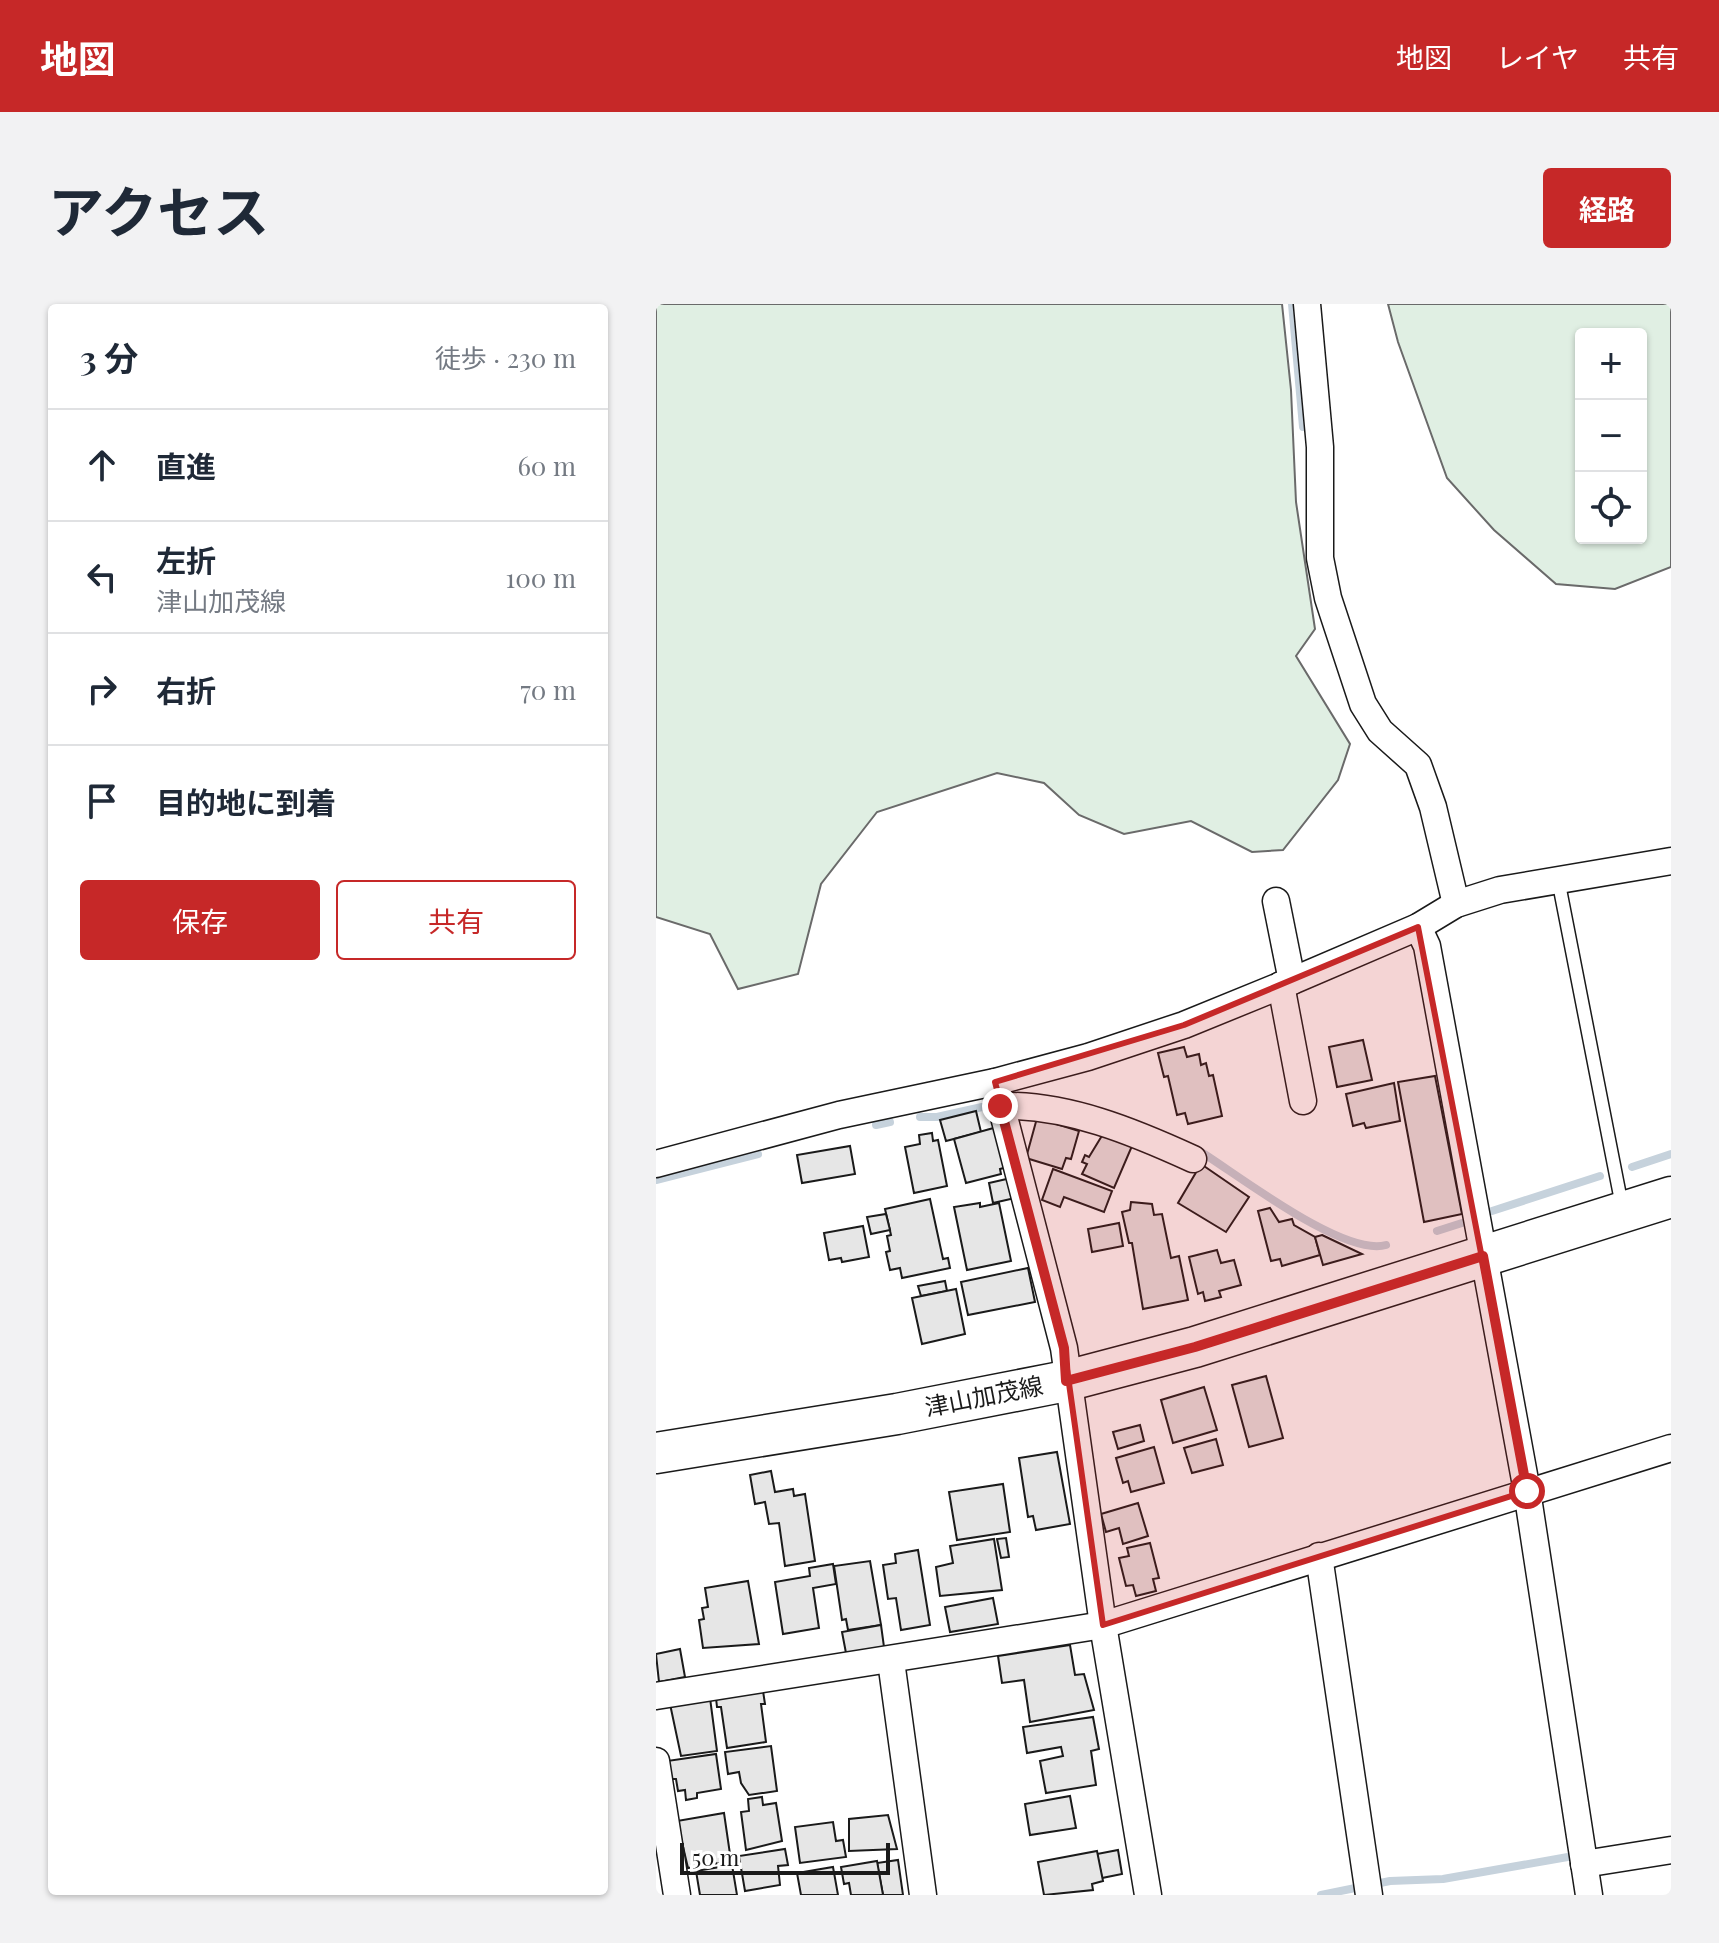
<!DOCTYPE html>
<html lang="ja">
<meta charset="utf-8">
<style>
:root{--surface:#fff;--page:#f2f2f3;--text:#1f2937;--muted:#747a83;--line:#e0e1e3;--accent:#c62828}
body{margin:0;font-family:"Playfair Display","Noto Sans JP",serif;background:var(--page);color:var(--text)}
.controls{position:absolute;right:24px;top:24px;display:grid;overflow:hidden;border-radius:8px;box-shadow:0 2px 6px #0004}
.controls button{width:72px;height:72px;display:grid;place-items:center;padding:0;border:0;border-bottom:2px solid var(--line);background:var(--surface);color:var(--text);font:40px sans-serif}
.scale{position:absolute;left:24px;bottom:20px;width:210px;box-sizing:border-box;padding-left:8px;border:4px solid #1a1a1a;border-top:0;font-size:22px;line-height:28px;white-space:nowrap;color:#1a1a1a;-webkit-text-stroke:6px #fff;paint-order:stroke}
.stop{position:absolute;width:24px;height:24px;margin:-18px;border:6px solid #c62828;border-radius:50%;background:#fff}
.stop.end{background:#c62828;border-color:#fff;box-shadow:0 2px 8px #0008}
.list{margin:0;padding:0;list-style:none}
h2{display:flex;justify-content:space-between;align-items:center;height:104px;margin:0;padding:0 32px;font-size:34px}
h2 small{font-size:26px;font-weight:400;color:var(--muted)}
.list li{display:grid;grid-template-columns:52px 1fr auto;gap:24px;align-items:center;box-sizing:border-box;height:112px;padding:0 32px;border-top:2px solid var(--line)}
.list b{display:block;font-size:30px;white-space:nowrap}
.list p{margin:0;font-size:26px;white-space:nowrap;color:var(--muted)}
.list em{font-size:26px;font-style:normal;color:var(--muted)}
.actions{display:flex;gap:16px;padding:24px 32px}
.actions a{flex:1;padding:18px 0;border:2px solid var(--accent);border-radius:8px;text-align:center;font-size:28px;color:var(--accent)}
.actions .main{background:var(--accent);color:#fff}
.icon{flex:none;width:44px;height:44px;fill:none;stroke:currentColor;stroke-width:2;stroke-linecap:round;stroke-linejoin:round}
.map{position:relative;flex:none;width:1015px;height:1591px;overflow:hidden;border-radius:8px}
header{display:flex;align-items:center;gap:48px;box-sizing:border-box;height:112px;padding:0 40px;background:var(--accent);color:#fff}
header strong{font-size:38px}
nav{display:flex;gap:44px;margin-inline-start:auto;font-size:28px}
.intro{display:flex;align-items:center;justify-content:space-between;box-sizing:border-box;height:192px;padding:0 48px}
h1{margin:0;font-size:56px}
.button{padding:20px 36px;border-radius:8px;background:var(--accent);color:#fff;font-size:28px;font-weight:700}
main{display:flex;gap:48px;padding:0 48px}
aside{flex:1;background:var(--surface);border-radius:8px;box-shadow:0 2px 6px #0004}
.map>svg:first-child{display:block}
.green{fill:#e0efe3;stroke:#6a6a6a;stroke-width:2;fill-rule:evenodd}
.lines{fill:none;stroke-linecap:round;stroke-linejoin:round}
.stream{stroke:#c6d2dc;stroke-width:8}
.building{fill:#e6e6e6;stroke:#1a1a1a;stroke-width:2}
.service-casing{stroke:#1a1a1a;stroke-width:15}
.minor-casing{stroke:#1a1a1a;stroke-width:29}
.primary-casing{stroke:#1a1a1a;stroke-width:43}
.service{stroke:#fff;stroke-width:12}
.minor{stroke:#fff;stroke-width:26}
.primary{stroke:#fff;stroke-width:40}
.route{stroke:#c62828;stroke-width:10}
.marked{fill:#c62828;fill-opacity:0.2;stroke:#c62828;stroke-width:6;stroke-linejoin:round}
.labels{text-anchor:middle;stroke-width:6;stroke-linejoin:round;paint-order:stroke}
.street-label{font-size:24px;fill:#1a1a1a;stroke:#fff}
</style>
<header>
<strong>地図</strong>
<nav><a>地図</a><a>レイヤ</a><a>共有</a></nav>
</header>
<div class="intro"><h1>アクセス</h1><a class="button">経路</a></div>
<main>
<aside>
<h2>3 分<small>徒歩 · 230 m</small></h2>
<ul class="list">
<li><svg class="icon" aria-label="ahead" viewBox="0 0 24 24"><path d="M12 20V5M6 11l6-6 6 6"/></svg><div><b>直進</b></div><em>60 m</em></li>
<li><svg class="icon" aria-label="left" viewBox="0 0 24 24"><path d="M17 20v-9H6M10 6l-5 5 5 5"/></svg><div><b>左折</b><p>津山加茂線</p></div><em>100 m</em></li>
<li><svg class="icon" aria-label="right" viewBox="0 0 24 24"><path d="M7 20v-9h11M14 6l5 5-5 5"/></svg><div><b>右折</b></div><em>70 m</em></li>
<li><svg class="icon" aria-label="arrive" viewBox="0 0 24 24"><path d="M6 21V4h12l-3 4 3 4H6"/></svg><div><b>目的地に到着</b></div></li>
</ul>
<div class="actions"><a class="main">保存</a><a>共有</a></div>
</aside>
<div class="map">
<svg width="1015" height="1591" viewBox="0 0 1015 1591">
<rect width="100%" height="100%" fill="#fff"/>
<g class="green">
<path d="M0,0H626L635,86L640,198L659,325L640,352L694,440L682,476L627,546L596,548L535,517L468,530L423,511L388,479L341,469L221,508L165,580L142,670L82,685L54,630L0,613Z"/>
<path d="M732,0H1015V263L959,285L900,280L838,226L791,174L742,38ZM985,30V234H925V30Z"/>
</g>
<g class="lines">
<g class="stream">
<path d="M636,0L647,123"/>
<path d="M264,813H281L326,803"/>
<path d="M220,821L234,818"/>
<path d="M542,846C581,870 687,953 730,941"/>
<path d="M976,863L1015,850"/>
<path d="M0,876L102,850"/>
<path d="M836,907L944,872"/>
<path d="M781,927L806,919"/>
<path d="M665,1591L734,1577L787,1575L923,1551"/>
</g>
</g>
<g class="building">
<path d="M707,736L716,776L681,783L673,743Z"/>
<path d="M528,743L531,753L543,750L545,761L550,759L553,772L557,771L566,812L532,820L529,809L521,811L512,772L508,773L502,749Z"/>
<path d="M779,772L806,910L768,918L742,778Z"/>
<path d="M738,779L744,817L710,824L708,819L697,822L690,790Z"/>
<path d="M320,807L325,828L290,837L284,816Z"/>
<path d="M381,814L423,827L415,855L410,854L406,865L370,854Z"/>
<path d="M341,823L351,863L344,865L345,870L310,879L298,835Z"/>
<path d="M276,829L277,837L282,836L291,882L258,889L249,843L264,840L263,831Z"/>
<path d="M447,830L476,842L458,884L426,870L431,860L426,858L429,851L433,853Z"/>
<path d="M194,842L199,870L146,879L141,851Z"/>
<path d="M545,860L593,893L570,928L522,899Z"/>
<path d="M397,865L456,887L448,908L408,893L404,903L386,896Z"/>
<path d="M355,874L359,894L337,899L333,879Z"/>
<path d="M274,895L287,955L292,954L294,964L246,974L244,964L234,966L230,948L234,947L231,932L235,931L229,905Z"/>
<path d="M475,898L496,900L498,911L506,910L515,954L523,952L532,996L487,1005L476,939H473L466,908L474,906Z"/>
<path d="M324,899V903L343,899L355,957L311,966L298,903Z"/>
<path d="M614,904L623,918L636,915L638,921L659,933L664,951L626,962L624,955L615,957L602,907Z"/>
<path d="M230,910L234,926L215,930L211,913Z"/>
<path d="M463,919L467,942L436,948L432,925Z"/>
<path d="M207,922L213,953L186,958L185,954L173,956L168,929Z"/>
<path d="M666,931L706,950L667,961L659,933Z"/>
<path d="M561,946L565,959L578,956L585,981L563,987L565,993L549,997L547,988L542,990L533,953Z"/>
<path d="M372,964L379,998L312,1011L305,978Z"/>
<path d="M289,977L291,987L265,992L262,982Z"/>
<path d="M300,985L309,1030L266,1040L256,994Z"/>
<path d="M610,1072L627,1134L593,1143L576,1081Z"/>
<path d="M548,1083L561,1126L517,1139L505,1096Z"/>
<path d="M484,1121L488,1137L462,1145L457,1128Z"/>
<path d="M560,1135L567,1161L536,1169L528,1144Z"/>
<path d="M498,1143L508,1179L475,1188L472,1177L467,1179L460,1154Z"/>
<path d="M401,1148L414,1220L380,1226L377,1212L372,1213L363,1154Z"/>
<path d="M115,1167L119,1188L137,1185L138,1192L149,1190L159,1257L129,1262L123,1219L113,1220L109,1198L99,1200L94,1171Z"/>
<path d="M347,1180L354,1228L301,1236L293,1188Z"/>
<path d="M482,1199L492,1232L467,1240L463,1224L450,1228L445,1210Z"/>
<path d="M350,1234L353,1253L345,1254L341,1235Z"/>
<path d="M338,1235L346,1286L284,1292L280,1263L297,1259L294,1242Z"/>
<path d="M494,1239L503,1274L497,1275L500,1287L480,1292L477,1281L470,1282L463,1254L473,1252L471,1244Z"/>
<path d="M262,1246L274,1321L245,1326L240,1294L232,1295L227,1261L240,1259L239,1250Z"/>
<path d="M214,1257L225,1321L192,1326L190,1315L186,1316L178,1262Z"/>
<path d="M177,1260L180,1280L157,1284L163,1324L127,1330L119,1278L154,1272L153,1264Z"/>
<path d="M92,1277L103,1340L47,1344L43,1316L48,1315L46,1304L52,1303L49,1284Z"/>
<path d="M337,1294L342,1320L294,1328L289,1303Z"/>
<path d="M225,1321L228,1343L190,1349L186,1328Z"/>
<path d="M414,1341L419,1371L428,1370L438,1406L374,1418L368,1376L346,1379L342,1352Z"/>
<path d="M24,1345L29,1373L3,1378L0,1350Z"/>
<path d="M107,1387L109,1400H105L110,1438L71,1444L65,1403H61L60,1394Z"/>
<path d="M54,1394L61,1447L25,1452L14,1400Z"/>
<path d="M437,1413L443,1445L435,1447L440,1481L390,1489L384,1457L407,1452L405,1443L371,1449L367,1423Z"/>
<path d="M115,1442L121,1487L93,1491L85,1479L83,1468L72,1470L69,1448Z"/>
<path d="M60,1450L65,1485L41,1489V1494L30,1496L29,1486L22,1487L20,1475H15L11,1457Z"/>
<path d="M414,1492L420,1524L374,1531L369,1500Z"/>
<path d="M106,1493L107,1501L120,1499L126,1537L90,1546L85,1508L93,1507L92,1495Z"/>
<path d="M68,1509L75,1557L32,1564L21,1517Z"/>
<path d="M232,1511L241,1545L193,1547V1515Z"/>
<path d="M177,1518L180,1537L187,1536L190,1553L144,1559L139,1523Z"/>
<path d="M129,1545L132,1561L122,1562L124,1581L89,1587L83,1552Z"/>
<path d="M462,1546L466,1570L446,1574L441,1550Z"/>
<path d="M441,1547L447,1577L436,1580L437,1586L388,1591L382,1558Z"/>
<path d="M242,1556L247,1591H227L221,1559Z"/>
<path d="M221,1557L227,1591H195L193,1579L188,1580L185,1563Z"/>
<path d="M76,1561L81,1591H44L40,1567Z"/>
<path d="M177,1563L182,1591H145L141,1569Z"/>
</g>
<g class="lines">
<defs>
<path id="service" d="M902,575L966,902"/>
<g id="minor">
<path d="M651,0L664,143V254L672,294L707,400L724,427L762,461L777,503L800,600"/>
<path d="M620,597L636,677"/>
<path d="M762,623L771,642L871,1187L933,1591"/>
<path d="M625,681L647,797"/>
<path d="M339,778L408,1044L447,1321L492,1591"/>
<path d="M344,802C411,800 478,828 537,855"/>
<path d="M0,860L183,811L339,778L432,753L528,721L636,677L762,623L800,600L844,586L1015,557"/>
<path d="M663,1252L713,1591"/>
<path d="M235,1357L267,1591"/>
<path d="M0,1392L447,1321L1015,1144"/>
<path d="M0,1457L21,1591"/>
<path d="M928,1560L1015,1546"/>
</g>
<path id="primary" d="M0,1149L241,1110L410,1077L539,1043L1015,893"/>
</defs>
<use href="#service" class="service-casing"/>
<use href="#minor" class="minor-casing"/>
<use href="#primary" class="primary-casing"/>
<use href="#service" class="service"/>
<use href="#minor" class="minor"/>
<use href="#primary" class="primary"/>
</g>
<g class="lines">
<path class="route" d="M344,802L408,1044L410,1077L539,1043L827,952L871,1187"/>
</g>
<path class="marked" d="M762,623L871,1187L447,1321L408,1044L339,778L528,721Z"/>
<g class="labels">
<g class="street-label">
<text transform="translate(328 1093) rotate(-11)" y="8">津山加茂線</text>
</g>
</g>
</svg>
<div class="controls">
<button>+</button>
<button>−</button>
<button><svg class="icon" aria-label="locate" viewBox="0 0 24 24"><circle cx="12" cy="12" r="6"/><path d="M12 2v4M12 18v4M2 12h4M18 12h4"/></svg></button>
</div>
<div class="scale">50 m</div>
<div class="stop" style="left:871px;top:1187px"></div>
<div class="stop end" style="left:344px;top:802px"></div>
</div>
</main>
